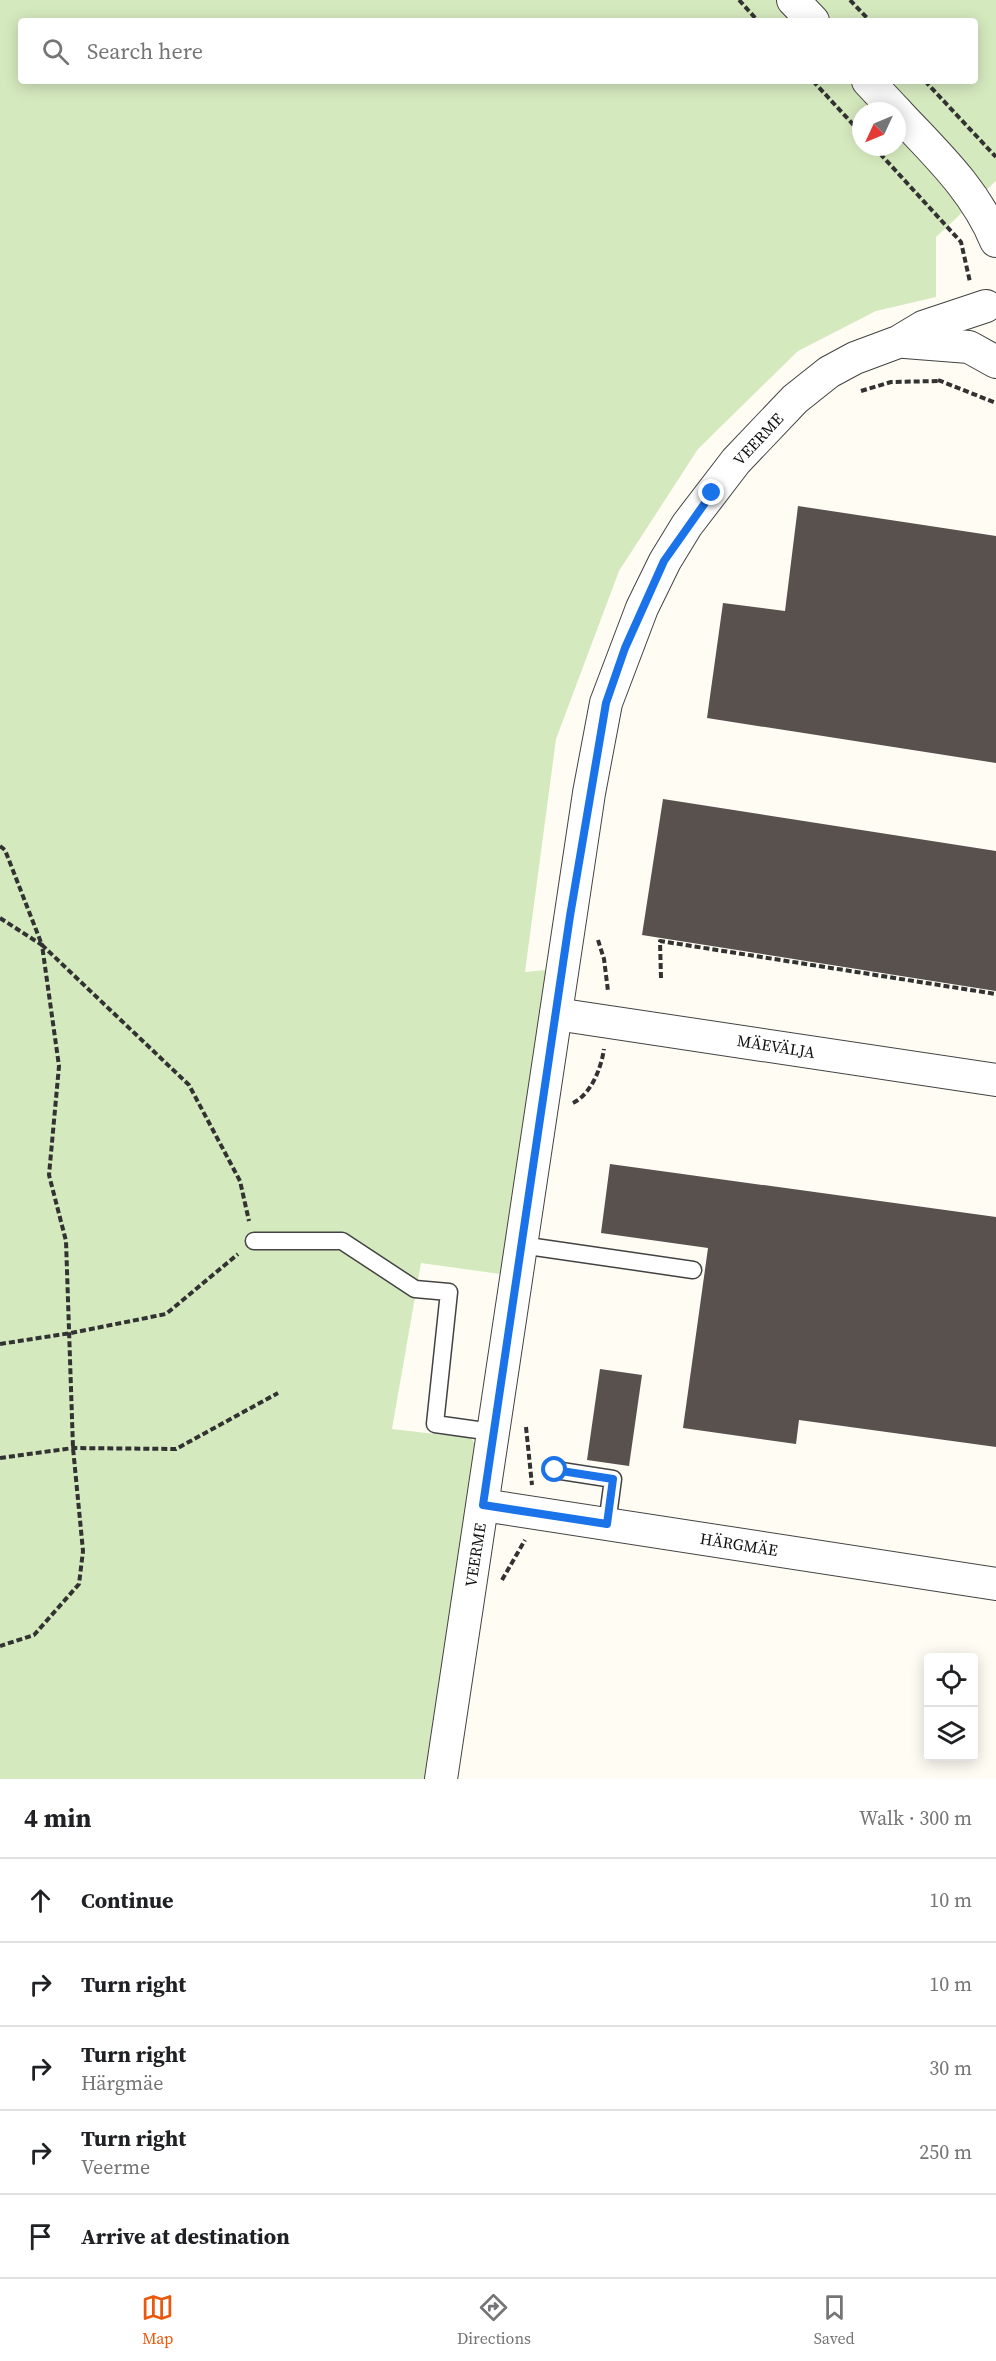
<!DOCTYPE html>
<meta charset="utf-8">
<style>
:root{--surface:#fff;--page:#f2f2f2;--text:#202124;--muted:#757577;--line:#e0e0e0;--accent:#ea580c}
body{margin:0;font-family:"Source Serif 4",serif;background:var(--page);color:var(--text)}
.controls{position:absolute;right:18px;bottom:18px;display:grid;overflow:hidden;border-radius:6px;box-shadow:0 3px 15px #0003}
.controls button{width:54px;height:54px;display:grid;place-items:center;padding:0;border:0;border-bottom:2px solid var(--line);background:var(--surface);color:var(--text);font:30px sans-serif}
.compass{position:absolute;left:852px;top:102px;width:54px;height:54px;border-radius:50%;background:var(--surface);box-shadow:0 3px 15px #0003;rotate:226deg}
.stop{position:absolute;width:18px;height:18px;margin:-14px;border:4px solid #1a73e8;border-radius:50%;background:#fff}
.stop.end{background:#1a73e8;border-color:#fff;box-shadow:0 2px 6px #0008}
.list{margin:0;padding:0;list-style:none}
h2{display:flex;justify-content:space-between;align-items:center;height:78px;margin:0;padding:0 24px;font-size:26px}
h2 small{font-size:20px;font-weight:400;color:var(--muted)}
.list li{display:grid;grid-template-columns:39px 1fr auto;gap:18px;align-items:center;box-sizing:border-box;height:84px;padding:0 24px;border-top:2px solid var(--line)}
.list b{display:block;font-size:22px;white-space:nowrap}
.list p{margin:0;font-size:20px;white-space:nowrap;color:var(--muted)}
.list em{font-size:20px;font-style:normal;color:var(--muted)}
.icon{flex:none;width:33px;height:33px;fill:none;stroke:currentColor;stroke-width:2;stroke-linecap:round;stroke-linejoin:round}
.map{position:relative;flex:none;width:996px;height:1779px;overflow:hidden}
.search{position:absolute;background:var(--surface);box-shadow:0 3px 15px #0003;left:18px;right:18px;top:18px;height:66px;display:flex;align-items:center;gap:15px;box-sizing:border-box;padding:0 21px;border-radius:6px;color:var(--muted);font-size:22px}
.sheet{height:498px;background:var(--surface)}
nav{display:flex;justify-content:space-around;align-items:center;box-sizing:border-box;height:84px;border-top:2px solid var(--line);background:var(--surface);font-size:16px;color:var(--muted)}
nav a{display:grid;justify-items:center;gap:3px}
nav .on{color:var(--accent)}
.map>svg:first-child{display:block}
.green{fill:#d5e9be;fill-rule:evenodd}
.building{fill:#59514d}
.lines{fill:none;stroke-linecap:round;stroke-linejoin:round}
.service-casing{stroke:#434343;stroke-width:19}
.minor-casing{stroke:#434343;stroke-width:34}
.path{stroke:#323232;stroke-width:4;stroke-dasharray:6 3;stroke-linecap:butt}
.service{stroke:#fff;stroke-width:16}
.minor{stroke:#fff;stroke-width:32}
.route{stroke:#1a73e8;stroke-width:8}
.labels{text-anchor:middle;stroke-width:6;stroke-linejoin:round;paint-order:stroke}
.street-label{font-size:16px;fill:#101010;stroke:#fff}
</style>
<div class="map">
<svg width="996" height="1779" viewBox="0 0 996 1779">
<rect width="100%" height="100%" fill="#fffcf4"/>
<path class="green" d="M0,0H996V181L936,237V297L876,311L798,351L698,449L619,571L556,739L525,972L546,970L500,1274L421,1263L392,1429L471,1438L475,1444L424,1779H0ZM21,21H975V81H21ZM861,111H897V147H861Z"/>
<g class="building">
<path d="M798,506L996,536V763L707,718L723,603L785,611Z"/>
<path d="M663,799L996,851V991L642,935Z"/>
<path d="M610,1164L996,1217V1447L799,1420L796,1444L683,1428L708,1248L601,1233Z"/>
<path d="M600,1369L642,1375L629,1466L587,1460Z"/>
</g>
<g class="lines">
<defs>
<g id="service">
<path d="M254,1241H342L415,1289L449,1292L435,1424L492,1432"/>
<path d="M521,1245L693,1270"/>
<path d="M555,1470L613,1479L607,1524"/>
</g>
<g id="minor">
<path d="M793,0L813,21"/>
<path d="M868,81L896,111"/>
<path d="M897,112C934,152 975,189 996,241"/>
<path d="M905,342L969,347L996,362"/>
<path d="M556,1014L996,1080"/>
<path d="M483,1505L996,1584"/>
<path d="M441,1779L589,793L606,703L642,608L665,561L687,525L736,461L795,399L829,372L855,358L898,342L923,327L986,306"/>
</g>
</defs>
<use href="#service" class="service-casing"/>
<use href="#minor" class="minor-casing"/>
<g class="path">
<path d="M739,0L758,21"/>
<path d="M850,0L870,21"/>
<path d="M813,81L861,133"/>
<path d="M925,81L996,157"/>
<path d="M874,147L961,242L970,282"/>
<path d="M938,380L996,403"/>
<path d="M861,391L891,382L938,381"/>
<path d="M0,846L5,850L42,945L189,1085L240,1181L249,1221"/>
<path d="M0,918L42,945L59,1066L49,1175L66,1241L73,1448L83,1551L79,1584L34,1635L0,1646"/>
<path d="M598,940L604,959L608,991"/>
<path d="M661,978L660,941L996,994"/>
<path d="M573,1103C591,1094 601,1069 604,1049"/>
<path d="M0,1344L71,1333L166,1314L238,1254"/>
<path d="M526,1427L532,1485"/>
<path d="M0,1458L73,1448L176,1449L278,1393"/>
<path d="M502,1580L525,1540"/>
</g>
<use href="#service" class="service"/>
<use href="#minor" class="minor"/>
</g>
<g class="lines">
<path class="route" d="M555,1470L613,1479L607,1524L483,1505L570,916L606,703L625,648L664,561L712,493"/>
</g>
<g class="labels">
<g class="street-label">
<text transform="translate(758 439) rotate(-47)" y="6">VEERME</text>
<text transform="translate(776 1046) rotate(9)" y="6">MÄEVÄLJA</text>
<text transform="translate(739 1544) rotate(9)" y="6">HÄRGMÄE</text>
<text transform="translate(475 1555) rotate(-81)" y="6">VEERME</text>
</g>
</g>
</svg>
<div class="controls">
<button><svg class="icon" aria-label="locate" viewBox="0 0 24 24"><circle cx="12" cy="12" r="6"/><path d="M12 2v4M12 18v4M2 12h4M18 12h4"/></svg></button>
<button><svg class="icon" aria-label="layers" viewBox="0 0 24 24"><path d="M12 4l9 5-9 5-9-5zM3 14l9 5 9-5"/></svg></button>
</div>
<svg class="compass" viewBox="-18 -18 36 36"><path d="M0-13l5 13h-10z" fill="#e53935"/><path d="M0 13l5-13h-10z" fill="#757577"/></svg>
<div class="stop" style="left:555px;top:1470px"></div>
<div class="stop end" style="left:712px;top:493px"></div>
<div class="search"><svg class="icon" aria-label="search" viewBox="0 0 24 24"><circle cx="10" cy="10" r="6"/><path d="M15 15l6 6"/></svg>Search here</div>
</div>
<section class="sheet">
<h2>4 min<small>Walk · 300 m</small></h2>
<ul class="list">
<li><svg class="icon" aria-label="ahead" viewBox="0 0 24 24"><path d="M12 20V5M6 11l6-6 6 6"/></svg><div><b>Continue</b></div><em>10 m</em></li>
<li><svg class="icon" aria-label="right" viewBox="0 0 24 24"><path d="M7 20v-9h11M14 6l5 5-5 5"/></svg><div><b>Turn right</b></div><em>10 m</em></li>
<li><svg class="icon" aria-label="right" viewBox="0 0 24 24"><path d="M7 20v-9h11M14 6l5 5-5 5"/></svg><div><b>Turn right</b><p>Härgmäe</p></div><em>30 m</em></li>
<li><svg class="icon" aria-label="right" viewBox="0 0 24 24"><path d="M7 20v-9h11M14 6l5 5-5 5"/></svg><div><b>Turn right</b><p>Veerme</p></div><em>250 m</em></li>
<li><svg class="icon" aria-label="arrive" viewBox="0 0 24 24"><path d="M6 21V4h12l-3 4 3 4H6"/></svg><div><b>Arrive at destination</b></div></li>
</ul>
</section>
<nav>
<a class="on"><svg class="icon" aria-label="map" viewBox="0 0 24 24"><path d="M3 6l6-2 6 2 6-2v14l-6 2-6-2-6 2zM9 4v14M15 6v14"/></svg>Map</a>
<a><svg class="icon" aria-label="directions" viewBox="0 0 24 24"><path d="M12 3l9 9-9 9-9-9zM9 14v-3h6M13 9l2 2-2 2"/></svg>Directions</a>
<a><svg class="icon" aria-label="saved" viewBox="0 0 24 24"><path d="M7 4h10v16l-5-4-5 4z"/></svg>Saved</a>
</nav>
